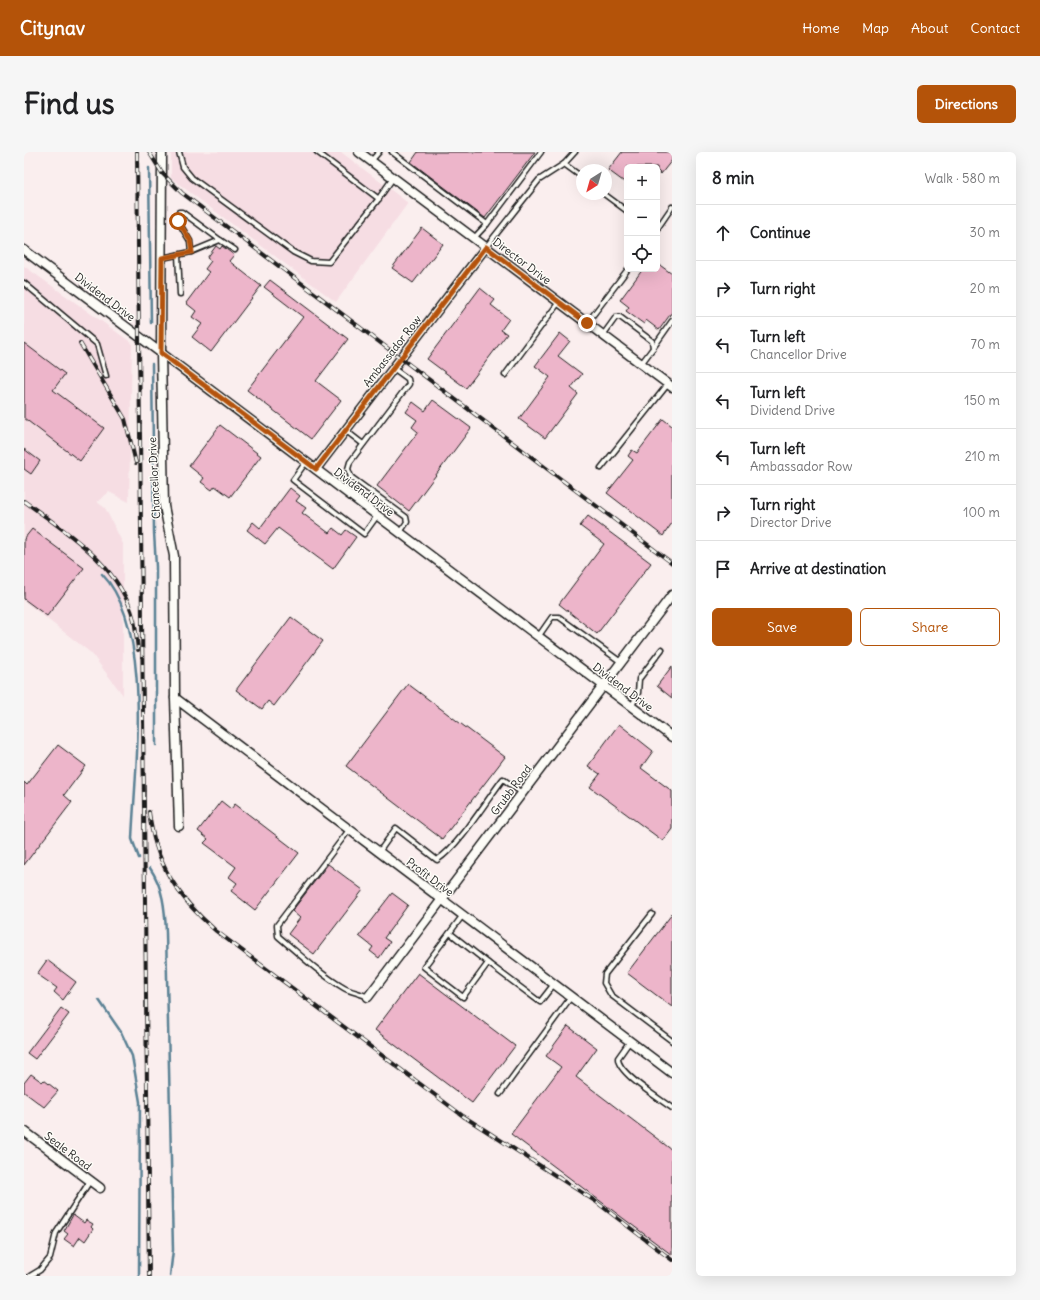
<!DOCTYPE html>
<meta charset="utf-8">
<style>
:root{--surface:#fff;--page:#f6f6f6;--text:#202124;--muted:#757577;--line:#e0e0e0;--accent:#b45309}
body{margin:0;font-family:Delius,sans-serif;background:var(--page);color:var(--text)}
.controls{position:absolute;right:12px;top:12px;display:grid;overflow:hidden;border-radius:6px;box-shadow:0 4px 16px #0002}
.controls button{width:36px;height:36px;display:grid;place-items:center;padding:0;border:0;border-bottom:1px solid var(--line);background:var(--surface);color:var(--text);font:20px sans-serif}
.compass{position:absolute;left:552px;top:12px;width:36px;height:36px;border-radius:50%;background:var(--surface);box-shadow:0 4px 16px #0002;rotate:217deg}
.stop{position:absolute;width:12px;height:12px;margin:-9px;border:3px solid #b45309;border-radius:50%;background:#fff}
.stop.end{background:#b45309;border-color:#fff;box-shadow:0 1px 4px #0008}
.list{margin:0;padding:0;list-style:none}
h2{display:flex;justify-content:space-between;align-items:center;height:52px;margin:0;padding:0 16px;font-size:17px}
h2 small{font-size:13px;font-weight:400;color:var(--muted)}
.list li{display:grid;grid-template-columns:26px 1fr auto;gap:12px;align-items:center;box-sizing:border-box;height:56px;padding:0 16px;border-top:1px solid var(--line)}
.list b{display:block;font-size:15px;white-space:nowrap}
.list p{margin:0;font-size:13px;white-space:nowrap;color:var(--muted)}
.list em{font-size:13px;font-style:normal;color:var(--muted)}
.actions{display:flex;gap:8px;padding:12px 16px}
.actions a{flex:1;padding:9px 0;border:1px solid var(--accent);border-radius:6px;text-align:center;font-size:14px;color:var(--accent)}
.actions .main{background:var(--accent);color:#fff}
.icon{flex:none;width:22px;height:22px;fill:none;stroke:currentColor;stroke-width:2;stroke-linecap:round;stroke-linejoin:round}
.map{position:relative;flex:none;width:648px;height:1124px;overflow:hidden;border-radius:6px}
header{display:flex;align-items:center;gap:24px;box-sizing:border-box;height:56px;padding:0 20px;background:var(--accent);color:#fff}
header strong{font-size:19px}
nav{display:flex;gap:22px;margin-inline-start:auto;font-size:14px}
.intro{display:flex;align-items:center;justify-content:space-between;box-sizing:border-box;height:96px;padding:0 24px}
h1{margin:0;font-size:28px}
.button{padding:10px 18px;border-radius:6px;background:var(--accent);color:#fff;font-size:14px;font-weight:700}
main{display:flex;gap:24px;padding:0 24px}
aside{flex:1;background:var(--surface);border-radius:6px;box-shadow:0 4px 16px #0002}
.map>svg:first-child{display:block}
.built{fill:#f6dde3}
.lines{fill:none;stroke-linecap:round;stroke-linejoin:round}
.stream{stroke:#5a8194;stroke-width:2.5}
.building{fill:#edb5ca;stroke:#1c1c1c}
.lane-casing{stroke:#1c1c1c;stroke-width:7}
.street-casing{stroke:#1c1c1c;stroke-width:11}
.lane{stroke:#fdfcf7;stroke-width:4}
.street{stroke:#fdfcf7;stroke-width:8}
.rail-casing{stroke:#1c1c1c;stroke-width:4}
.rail{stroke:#fdfcf7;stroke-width:2.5;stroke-dasharray:8;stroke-linecap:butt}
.route{stroke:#b45309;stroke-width:5}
.labels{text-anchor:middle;stroke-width:3;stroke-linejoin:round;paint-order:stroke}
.street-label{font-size:11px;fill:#1c1c1c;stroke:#fdfcf7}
</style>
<header>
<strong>Citynav</strong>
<nav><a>Home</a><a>Map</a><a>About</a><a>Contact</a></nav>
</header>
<div class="intro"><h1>Find us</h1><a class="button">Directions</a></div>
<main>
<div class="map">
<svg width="648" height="1124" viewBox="0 0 648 1124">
<rect width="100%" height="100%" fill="#faeeee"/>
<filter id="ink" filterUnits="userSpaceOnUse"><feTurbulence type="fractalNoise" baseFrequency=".025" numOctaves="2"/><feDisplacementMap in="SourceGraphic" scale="8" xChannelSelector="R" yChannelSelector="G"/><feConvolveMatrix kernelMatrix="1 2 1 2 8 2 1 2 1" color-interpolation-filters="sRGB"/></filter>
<g filter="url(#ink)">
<g class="built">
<path d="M147,0H317L384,51L312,150L147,26Z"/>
<path d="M0,114L108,191L105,350L85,340L73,350L81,356L99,392V543L67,501L0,449Z"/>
</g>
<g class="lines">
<g class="stream">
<path d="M125,16L127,171"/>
<path d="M128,212L130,380L132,415V593"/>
<path d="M78,422C130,476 111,616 108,687L115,706"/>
<path d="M126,716C139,735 141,757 142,780L149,1098L146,1124"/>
<path d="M75,848L97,880L108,904L116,950L115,1124"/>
</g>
</g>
<g class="building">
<path d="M394,0H511L461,66L387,10Z"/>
<path d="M598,0H648V8L637,22L633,18V15H603V32L584,18Z"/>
<path d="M398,76L419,92L389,131L368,116Z"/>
<path d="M192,94L196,97L198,94L210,103L205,109L237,134L187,200L168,185L178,172L168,165L172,159L162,151L185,120L181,117L187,109L183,106Z"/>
<path d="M633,111L648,122V160L635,178L622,168L620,172L602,159L605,155L596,148L619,117H633Z"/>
<path d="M246,128L324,187L292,229L317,248L287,287L223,238L279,165L240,135Z"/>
<path d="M456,136L471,148L467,153L485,167L477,178L483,182L442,236L403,207Z"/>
<path d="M536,181L546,189L534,204L558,222L547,236L554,242L521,286L495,267L526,225L511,214Z"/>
<path d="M0,191L41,222L29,238L80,276L56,309L0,266Z"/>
<path d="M409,248L447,276L385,359L353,334L394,280L388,275L393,268L382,260L389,250L401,259Z"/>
<path d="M639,267L648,274V371L639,384L583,341L609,308L604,304L608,298L613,301Z"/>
<path d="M196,273L237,304L206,345L191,334L188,338L177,330L180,326L165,314Z"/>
<path d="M0,297L16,309L7,322L0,317Z"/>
<path d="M266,336L276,344L272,349L282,356L278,361L305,381L309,376L318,383L322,378L332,385L309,417L254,376L241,392L223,378L229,370L236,376Z"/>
<path d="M564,364L627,411L573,482L535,452L580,392L556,374Z"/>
<path d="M8,377L60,416L23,464L0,447V387Z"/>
<path d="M267,465L299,489L250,554L244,549L238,557L212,538Z"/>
<path d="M648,514V546L633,534Z"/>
<path d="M384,532L481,605L418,687L322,614Z"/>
<path d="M595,572L629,599L617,616L648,639V677L639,689L566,635L576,622L564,614Z"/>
<path d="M34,593L62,614L40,643L48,650L0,713V630L3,633Z"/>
<path d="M197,649L207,657L211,652L275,701L231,758L207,739L213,731L205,725L212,715L180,691L184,687L174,679Z"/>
<path d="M304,712L339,738L290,802L264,782L276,766L268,759Z"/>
<path d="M368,741L384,753L360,786L366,790L355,806L346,799L349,795L335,784Z"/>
<path d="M648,762V855L603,821Z"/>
<path d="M23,808L52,830L39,848L30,840L33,836L13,822Z"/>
<path d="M394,821L491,894L448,951L351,878Z"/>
<path d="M37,856L45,862L11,907L3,901Z"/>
<path d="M544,874L573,896L552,925L648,998V1103L487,982L537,915L522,904Z"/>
<path d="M7,922L18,930L20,928L34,939L20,955L0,940V931Z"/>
<path d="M49,1063L60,1071L62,1068L69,1072L67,1075L69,1077L61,1089L56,1085L50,1094L40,1087L44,1082L40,1079Z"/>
</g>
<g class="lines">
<defs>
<g id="lane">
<path d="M155,0L159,15L168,26L269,100L287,109L305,110L353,49L369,26"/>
<path d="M293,0L355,47"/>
<path d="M368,0L463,72"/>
<path d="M347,9L355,0"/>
<path d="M540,12L558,25"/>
<path d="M580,42L603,59"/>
<path d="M633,77L648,55"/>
<path d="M450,86L463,72L517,0"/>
<path d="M462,95L515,28L540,12L551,0"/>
<path d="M167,100L166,89L154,69L155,60H158L196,88"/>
<path d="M154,103L156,142"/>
<path d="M138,106L167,100L196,88L211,98"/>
<path d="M0,131L73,192L82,224"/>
<path d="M563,171L604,117"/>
<path d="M579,183L592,165H596L628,189L629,196L617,212"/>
<path d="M629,196L648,169"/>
<path d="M369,216L384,227L385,232L326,310L324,317L327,325L382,365L383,370L376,380"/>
<path d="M481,223L535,150"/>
<path d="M321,278L339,292"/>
<path d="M282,310L269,328L340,382L353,364"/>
<path d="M577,316L644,232"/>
<path d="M319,338L327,325"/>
<path d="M514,485L528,465H535L597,510"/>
<path d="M608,554L614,541L615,527L638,497"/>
<path d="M325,678L253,773L254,784C275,802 296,822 320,836C327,840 336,841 344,845"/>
<path d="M355,700L372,676L413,708C435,694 462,649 479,627L498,641"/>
<path d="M628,762L581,822L580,831L587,843L648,889"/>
<path d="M439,763L400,815L439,845L464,811L516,850L530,832"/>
<path d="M426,781L464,811"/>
<path d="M606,889L594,906C593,921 636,947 648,956"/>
<path d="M476,942L547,845"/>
<path d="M6,1124L16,1118L26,1106L32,1081L66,1029"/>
</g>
<g id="street">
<path d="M138,0L137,201L140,354L150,404L151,546L155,674"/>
<path d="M335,0L648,235"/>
<path d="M0,98L648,585"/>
<path d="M292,317L462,95"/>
<path d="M151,546L648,921"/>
<path d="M344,845L648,443"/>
<path d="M0,979L76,1036"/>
</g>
</defs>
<use href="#lane" class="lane-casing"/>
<use href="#street" class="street-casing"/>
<use href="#lane" class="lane"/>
<use href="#street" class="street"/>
<defs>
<g id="rail">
<path d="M113,0L125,1124"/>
<path d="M125,0L138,21L158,41L648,411"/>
<path d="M56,191L101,267L112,311"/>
<path d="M0,349C42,380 96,413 110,468C112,478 113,488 114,498"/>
<path d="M125,660C131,711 153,745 192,779L439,964L571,1049L648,1108"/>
</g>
</defs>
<use href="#rail" class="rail-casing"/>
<use href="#rail" class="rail"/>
</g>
</g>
<g class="lines" filter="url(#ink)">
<path class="route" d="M154,69L166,88L168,100L138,106L137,201L292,317L462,95L563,171"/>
</g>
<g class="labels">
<g class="street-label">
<text transform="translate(498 109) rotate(37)" y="4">Director Drive</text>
<text transform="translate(81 145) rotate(37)" y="4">Dividend Drive</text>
<text transform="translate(368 199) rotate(-52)" y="4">Ambassador Row</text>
<text transform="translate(130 326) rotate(-93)" y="4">Chancellor Drive</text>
<text transform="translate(340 340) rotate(37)" y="4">Dividend Drive</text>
<text transform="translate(599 535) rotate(37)" y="4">Dividend Drive</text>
<text transform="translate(487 638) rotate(-53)" y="4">Grubb Road</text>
<text transform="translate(406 725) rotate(37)" y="4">Profit Drive</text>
<text transform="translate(44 999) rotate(37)" y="4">Seale Road</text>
</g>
</g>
</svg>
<div class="controls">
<button>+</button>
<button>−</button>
<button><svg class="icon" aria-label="locate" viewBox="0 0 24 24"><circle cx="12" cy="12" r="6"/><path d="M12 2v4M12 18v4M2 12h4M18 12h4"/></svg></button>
</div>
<svg class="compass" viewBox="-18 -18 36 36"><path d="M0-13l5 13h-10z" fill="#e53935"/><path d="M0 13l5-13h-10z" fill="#757577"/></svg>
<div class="stop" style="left:154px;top:69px"></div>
<div class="stop end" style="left:563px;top:171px"></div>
</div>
<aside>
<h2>8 min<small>Walk · 580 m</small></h2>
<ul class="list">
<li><svg class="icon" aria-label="ahead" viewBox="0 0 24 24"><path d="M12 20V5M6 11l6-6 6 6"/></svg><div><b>Continue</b></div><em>30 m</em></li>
<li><svg class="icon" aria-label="right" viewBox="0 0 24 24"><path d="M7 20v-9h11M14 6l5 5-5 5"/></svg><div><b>Turn right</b></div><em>20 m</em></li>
<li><svg class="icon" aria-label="left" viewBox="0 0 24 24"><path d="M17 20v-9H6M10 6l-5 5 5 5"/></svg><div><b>Turn left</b><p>Chancellor Drive</p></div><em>70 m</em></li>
<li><svg class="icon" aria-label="left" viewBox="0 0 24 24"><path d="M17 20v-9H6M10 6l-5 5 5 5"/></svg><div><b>Turn left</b><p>Dividend Drive</p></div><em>150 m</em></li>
<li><svg class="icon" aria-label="left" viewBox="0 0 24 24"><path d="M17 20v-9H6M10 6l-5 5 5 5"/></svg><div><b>Turn left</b><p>Ambassador Row</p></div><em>210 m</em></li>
<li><svg class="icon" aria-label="right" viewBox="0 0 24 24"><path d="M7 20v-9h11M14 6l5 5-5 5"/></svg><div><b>Turn right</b><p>Director Drive</p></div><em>100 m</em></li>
<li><svg class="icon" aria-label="arrive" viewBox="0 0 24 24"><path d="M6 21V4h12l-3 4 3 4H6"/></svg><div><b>Arrive at destination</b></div></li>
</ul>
<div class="actions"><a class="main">Save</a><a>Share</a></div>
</aside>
</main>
